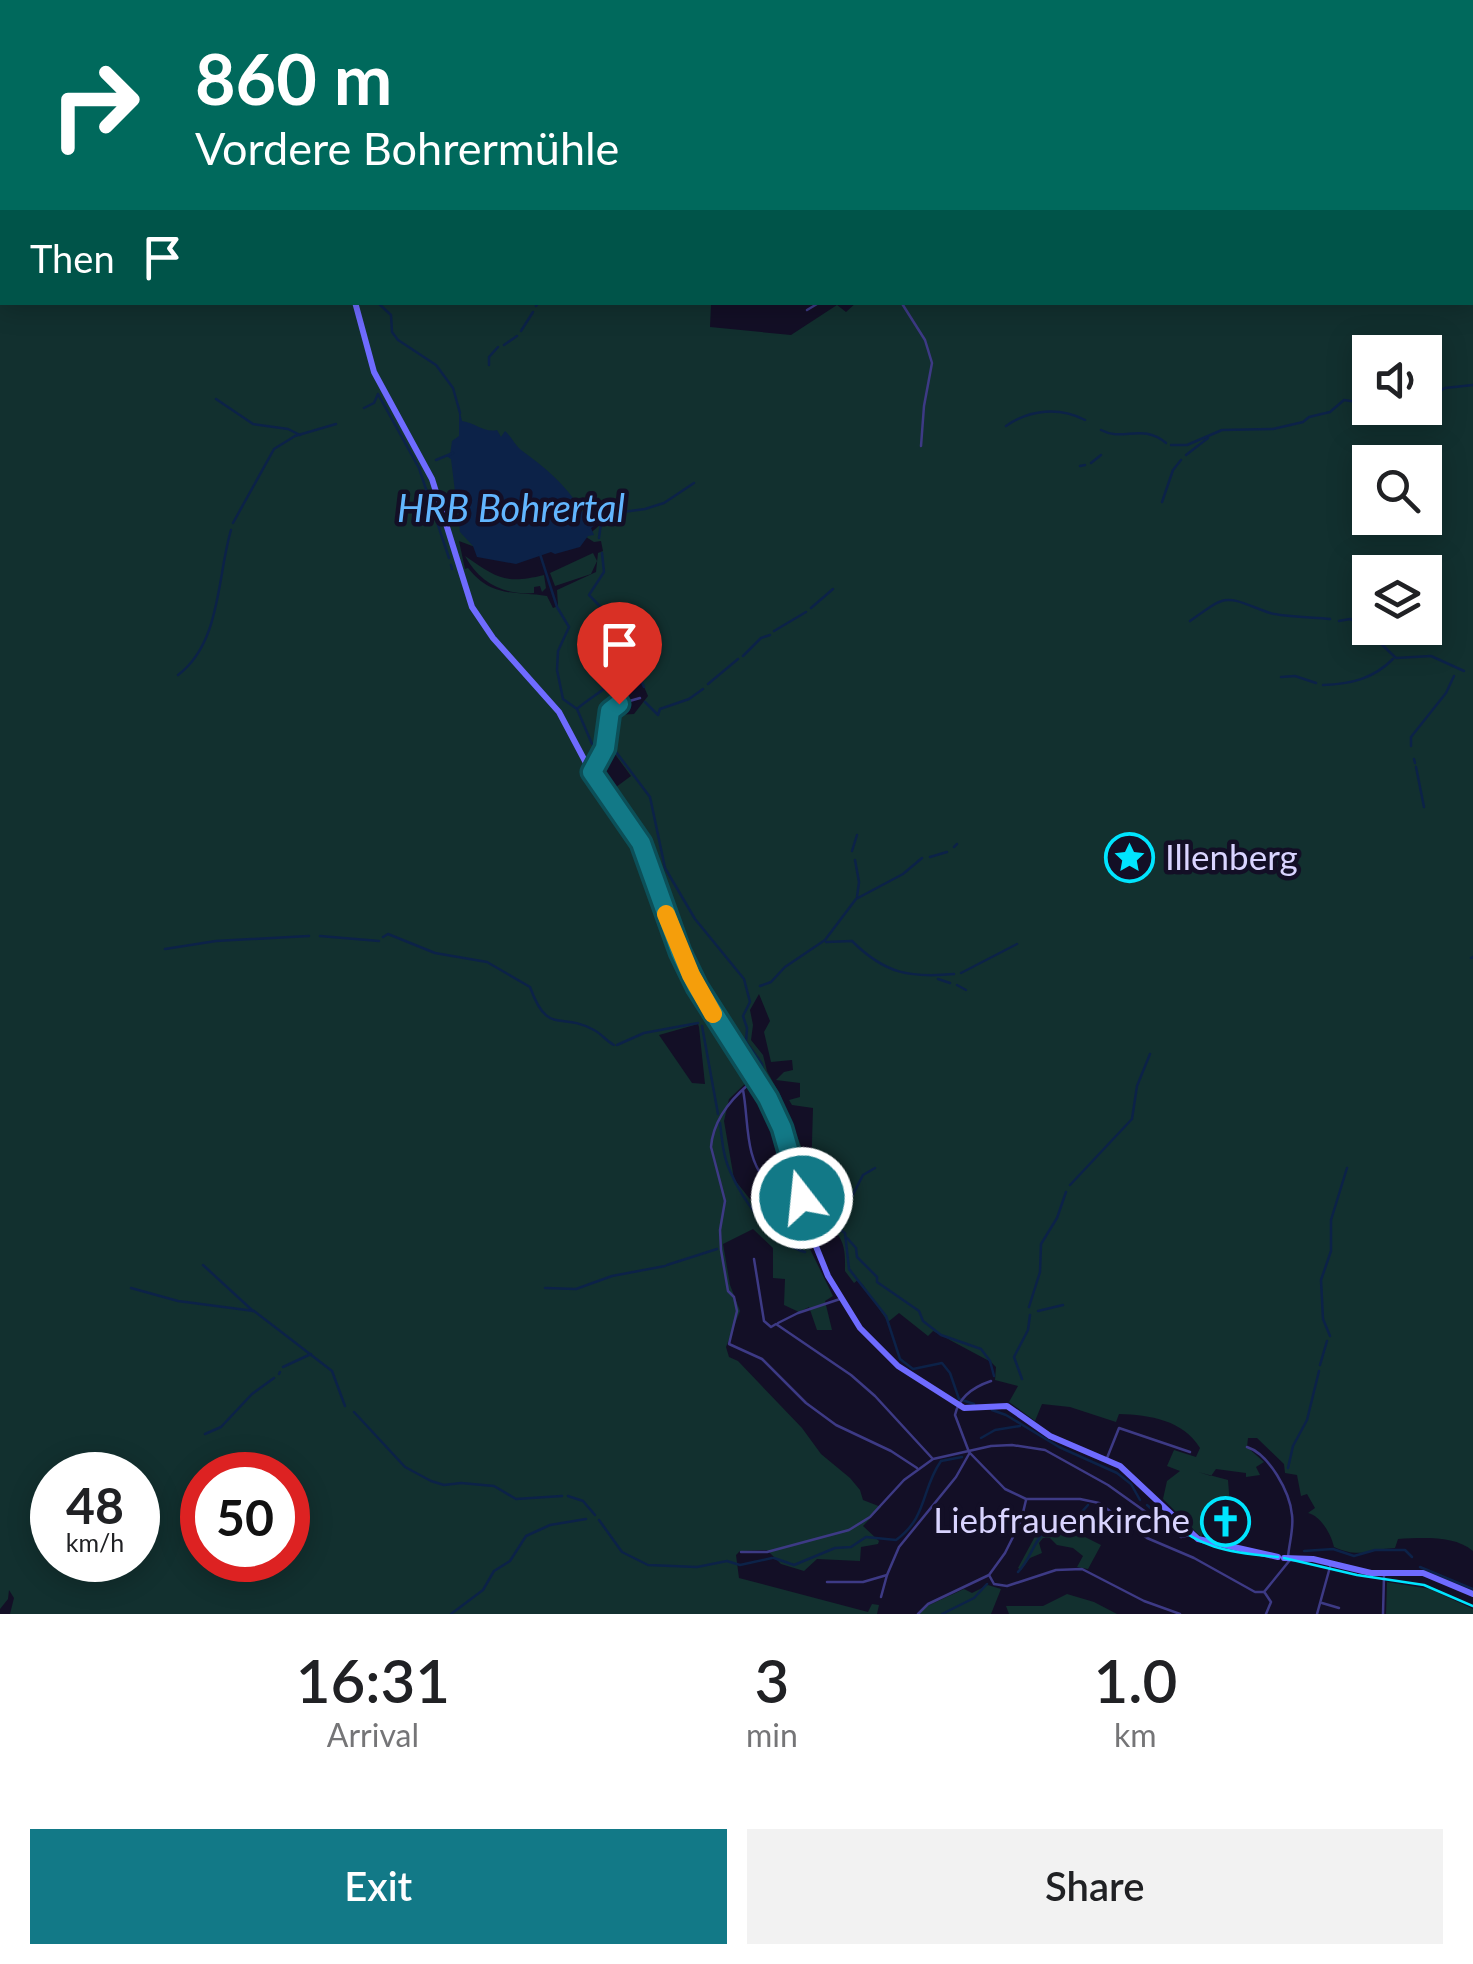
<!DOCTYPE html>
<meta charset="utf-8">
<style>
:root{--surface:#fff;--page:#f2f2f2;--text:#202124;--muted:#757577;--accent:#127987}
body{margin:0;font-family:Lato,sans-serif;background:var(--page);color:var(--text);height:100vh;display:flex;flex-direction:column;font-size:38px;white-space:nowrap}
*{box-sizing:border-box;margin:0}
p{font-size:32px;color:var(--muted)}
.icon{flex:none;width:55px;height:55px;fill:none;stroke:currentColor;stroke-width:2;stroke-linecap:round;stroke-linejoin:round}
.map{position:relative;height:1614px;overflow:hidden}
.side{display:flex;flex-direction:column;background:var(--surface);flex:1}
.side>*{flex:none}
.banner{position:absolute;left:0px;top:0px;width:1475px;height:305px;box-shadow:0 5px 25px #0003;background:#00695c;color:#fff;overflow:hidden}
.controls{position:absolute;left:1352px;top:335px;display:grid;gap:20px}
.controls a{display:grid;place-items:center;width:90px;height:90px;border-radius:0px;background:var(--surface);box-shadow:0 5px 25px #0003;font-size:50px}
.speed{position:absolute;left:30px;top:1452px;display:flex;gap:20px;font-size:50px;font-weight:700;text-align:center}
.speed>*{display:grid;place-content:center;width:130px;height:130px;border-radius:50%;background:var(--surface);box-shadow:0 5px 25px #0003;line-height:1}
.speed small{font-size:25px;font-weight:400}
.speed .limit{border:15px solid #d22;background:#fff;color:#111}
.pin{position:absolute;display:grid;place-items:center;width:85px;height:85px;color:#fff;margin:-102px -42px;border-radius:50% 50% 50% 0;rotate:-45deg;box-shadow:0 0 10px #0007}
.pin .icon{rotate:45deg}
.me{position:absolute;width:110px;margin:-55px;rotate:344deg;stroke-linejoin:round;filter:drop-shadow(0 0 8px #0008)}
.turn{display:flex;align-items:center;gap:35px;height:210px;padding:0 30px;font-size:45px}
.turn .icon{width:130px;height:130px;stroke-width:2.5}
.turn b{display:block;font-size:70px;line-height:85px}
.then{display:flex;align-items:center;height:95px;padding:0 30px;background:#0003;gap:20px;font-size:38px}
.eta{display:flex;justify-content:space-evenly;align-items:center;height:170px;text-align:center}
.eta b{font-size:60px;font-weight:600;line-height:70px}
.button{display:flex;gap:20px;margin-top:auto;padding:20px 30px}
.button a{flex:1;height:115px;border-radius:0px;background:var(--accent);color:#fff;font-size:40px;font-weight:600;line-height:115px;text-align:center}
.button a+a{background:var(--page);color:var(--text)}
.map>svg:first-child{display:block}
</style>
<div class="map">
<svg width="1473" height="1614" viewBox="0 0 1473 1614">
<rect width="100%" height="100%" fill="#130f26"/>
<g fill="#12302f" fill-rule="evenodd">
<path d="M0 0H342L2 2V302H722L711 305 710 327 791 335 837 305 846 312 857 302H1472V2H708L710 0H1473V1551C1454 1535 1422 1538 1398 1539L1395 1548C1368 1549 1361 1559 1334 1547 1331 1534 1321 1516 1308 1513L1315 1508 1307 1494 1301 1496 1297 1475 1285 1473 1284 1464 1257 1438H1248L1247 1447 1264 1462 1256 1467 1260 1475 1246 1477V1473L1216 1469 1211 1476 1198 1472 1228 1480 1230 1506 1216 1504 1221 1539 1203 1534 1201 1537 1163 1499 1167 1481 1180 1471 1167 1466 1174 1450 1196 1457 1200 1448C1183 1420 1150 1415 1119 1414L1116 1422 1070 1407 1042 1404 1035 1421 1009 1402 1018 1386 995 1380 996 1367 991 1362 933 1331 928 1336 899 1313 888 1322 863 1285 858 1280 854 1283 845 1271C845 1255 846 1244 835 1231L815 1232 802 1180 811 1176 813 1108 792 1105 789 1100 800 1097V1083L776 1080 784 1072 793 1070 792 1060 771 1062 764 1032 770 1021 759 994 750 1010 753 1025 751 1040 763 1055 767 1071 780 1095 804 1153 805 1171 800 1173 785 1129 761 1080 751 1078 729 1099 724 1121 734 1179 781 1238 809 1247 833 1296 825 1301 832 1330H817L809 1307 799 1312 784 1305 785 1279 773 1278V1248L753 1229 723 1244 730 1285 740 1311 726 1347 729 1357 738 1361 802 1428 821 1454 850 1478 860 1490 863 1500 881 1507 863 1526 879 1541 878 1544 861 1547 860 1561 817 1559 804 1571 781 1564 767 1550 740 1551 736 1555 739 1578 868 1612 872 1604 879 1605 877 1614H10L14 1598 9 1590 8 1599 0 1609ZM1370 352H1425V408H1370ZM1370 462H1425V518H1370ZM596 523 601 524 586 537 594 542 601 541 603 551 598 553 596 572 557 590 558 606 553 608 547 596C514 591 492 598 468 568L465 569 459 541 475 547 586 528ZM1370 572H1425V628H1370ZM620 676 626 687 642 682 648 696 634 714 615 715 608 709 613 691 610 683ZM606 749 612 750 631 776 612 790 598 773ZM698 1024 699 1027 705 1084 692 1083 659 1035ZM52 1475H138V1560H52ZM202 1475H288V1560H202Z"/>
<polygon points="593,553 597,561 591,574 555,586 550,573"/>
<path d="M465 556C496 577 504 585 544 575L546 588 542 592 540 586 534 587V593C503 595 480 583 465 556Z"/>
<polygon points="1074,1517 1080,1521 1073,1531 1101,1545 1088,1569 1077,1567 1083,1556 1073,1548 1057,1545 1050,1538 1043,1538 1039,1543 1042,1553 1030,1558 1021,1570 1018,1568 1039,1529 1061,1527"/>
<polygon points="1387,1582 1430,1589 1473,1609 1473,1614 1386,1614"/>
<polygon points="988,1585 1001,1589 991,1614 919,1614 927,1606 964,1589 972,1593"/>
<polygon points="1067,1594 1094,1602 1117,1614 1009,1614 1006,1606 1043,1606"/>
</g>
<path fill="#0c2248" d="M459 407 462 421C476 423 484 433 497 430L501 437 505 431C511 436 515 445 521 450 552 472 579 497 594 535L588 536 580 547 555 554 551 552 516 564 477 557 473 546 460 532 451 459 446 456 450 455 452 441 459 436Z"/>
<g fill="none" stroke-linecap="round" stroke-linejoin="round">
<g stroke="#0c2248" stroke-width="2.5">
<polyline points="318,0 319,2"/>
<polyline points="1472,0 1473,0"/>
<polyline points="338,2 338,0"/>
<polyline points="412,2 419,0"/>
<polyline points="1111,2 1114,0"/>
<polyline points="0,291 2,291"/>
<polyline points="377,302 391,315 392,332 398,340 436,365 453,388 460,413"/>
<polyline points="536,306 539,302"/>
<polyline points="521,331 533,312"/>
<polyline points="504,345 517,336"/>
<polyline points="489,365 489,357 498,347"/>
<polyline points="216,399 253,424 288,429 300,435"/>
<polyline points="1425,400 1445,388 1473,385"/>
<polyline points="364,408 374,403 378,394 419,468 449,558"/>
<polyline points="1377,408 1399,416 1407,413"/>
<path d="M1006 426C1030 409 1060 407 1085 420"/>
<path d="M1101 430C1123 442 1142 423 1166 443"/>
<polyline points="1171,445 1187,445 1222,430 1273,429 1303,422 1309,417 1330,412 1344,400 1370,404"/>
<polyline points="1186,455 1208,438"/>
<polyline points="436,460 453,453"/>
<polyline points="1091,463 1101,455"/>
<polyline points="1080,466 1085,465"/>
<polyline points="1162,502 1173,470 1181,460"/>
<polyline points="233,523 274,449 295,436 336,424"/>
<polyline points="589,528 608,514 645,509 664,503 694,483"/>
<polyline points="599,538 601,523"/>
<polyline points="540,554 557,607 569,627 558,651 557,670 563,699 577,709 592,744 613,748 650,797 665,868 695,919 744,979 750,1002 743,1016 747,1028 746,1042 762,1064 763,1072 780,1097 811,1197 826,1220 845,1233 849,1269 886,1316 900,1359 913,1369 942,1363 950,1373 959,1399 974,1404"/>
<polyline points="451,565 452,569"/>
<polyline points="811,608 833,589"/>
<path d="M1190 621C1229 593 1224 596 1267 612 1280 617 1314 617 1330 619"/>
<polyline points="1339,621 1350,619 1358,622 1396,658 1431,656 1464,671"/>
<polyline points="774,631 806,612"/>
<polyline points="626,647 644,687"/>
<polyline points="743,656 761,638 770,635"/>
<path d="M178 675C221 643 217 577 231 530"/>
<polyline points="1281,677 1295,676 1316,683"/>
<polyline points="708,684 738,659"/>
<path d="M1323 685C1351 684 1373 679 1393 659"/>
<polyline points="645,702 658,715 660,709 689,699 703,689"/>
<path d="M578 708C590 698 606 689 617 678 642 648 609 615 589 595L604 572 602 553"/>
<polyline points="1411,746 1411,737 1446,693 1454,676"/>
<polyline points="1414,759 1415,763"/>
<polyline points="1416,767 1424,807"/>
<polyline points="954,847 957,844"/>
<polyline points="852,851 857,835"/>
<polyline points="930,857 947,852"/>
<polyline points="855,860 859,882 857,897"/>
<polyline points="320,936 379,941"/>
<path d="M383 937 388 934 435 953 487 962 530 987C548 1037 560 1011 594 1030 602 1034 606 1041 614 1045"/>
<path d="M826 942 852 941C885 974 910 978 954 974"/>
<polyline points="165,949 216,941 309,936"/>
<polyline points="1471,958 1473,957"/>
<polyline points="961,973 1017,944"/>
<polyline points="938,979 950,983"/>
<polyline points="957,985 966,990"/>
<polyline points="760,986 771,982 785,967 825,940 856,899 903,874 922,858"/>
<polyline points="702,1026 718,1114"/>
<polyline points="617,1045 644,1033 698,1023"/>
<path d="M720 1123C722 1139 723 1156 730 1171 743 1201 773 1243 805 1252"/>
<polyline points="1070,1185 1132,1119 1137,1086 1150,1054"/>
<polyline points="847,1206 863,1175 875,1168"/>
<polyline points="841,1217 843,1213"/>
<polyline points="847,1238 856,1248 857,1257 877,1277 877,1282 919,1311 923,1321 941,1335 981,1349 990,1361 994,1376"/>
<polyline points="203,1265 253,1311"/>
<polyline points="667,1265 717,1249"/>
<polyline points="131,1288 178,1301 254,1311 332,1371 345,1406"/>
<polyline points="545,1288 576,1289 612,1276 665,1266"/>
<polyline points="1029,1307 1040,1272 1041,1244 1057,1218 1066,1192"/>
<polyline points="1038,1311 1063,1305"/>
<polyline points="1330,1336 1323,1319 1321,1280 1331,1251 1331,1220 1347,1168"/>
<polyline points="1320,1365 1327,1341"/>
<polyline points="283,1367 311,1354"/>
<polyline points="279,1374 280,1372"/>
<polyline points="1022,1379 1014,1357 1028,1330 1030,1315"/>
<polyline points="992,1410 1006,1415 1059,1447 1117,1473 1131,1484 1140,1500"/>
<polyline points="354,1412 405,1467 431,1481 444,1485 461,1483 494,1486 516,1499 562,1496"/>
<polyline points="205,1434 221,1427 252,1394 274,1378"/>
<polyline points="981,1438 995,1430 1020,1426"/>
<polyline points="1288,1468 1293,1446 1307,1420 1319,1371"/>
<polyline points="568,1496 583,1501 595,1515"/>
<polyline points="1147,1505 1155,1512"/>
<polyline points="1160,1517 1168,1522"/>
<polyline points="599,1520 622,1552 648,1565 697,1567 727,1561 740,1565 772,1558"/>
<polyline points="1304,1551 1333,1549 1354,1556 1375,1550 1405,1550 1412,1557"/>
<path d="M774 1558 794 1565 835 1548 851 1547 866 1537 896 1540C928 1517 921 1489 941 1461L962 1457"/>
<polyline points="1420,1567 1473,1589"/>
<path d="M1018 1572C1031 1559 1032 1544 1045 1531L1064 1532 1088 1505"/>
<polyline points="451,1614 483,1590 494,1571 510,1561 526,1536 550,1525 586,1519"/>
<polyline points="942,1614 974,1598 987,1584"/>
</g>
<g stroke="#3d3a85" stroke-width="2.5">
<polyline points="1262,0 1263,2"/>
<polyline points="1445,0 1449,2"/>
<polyline points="887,2 889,0"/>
<polyline points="1472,14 1473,15"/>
<polyline points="901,302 925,340 932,363 924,406 921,446"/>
<polyline points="807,310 817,304"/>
<polyline points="595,769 605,749 611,711 619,704 640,698"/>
<path d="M757 1084H749C730 1100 713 1120 711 1147L725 1201 720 1230 721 1250 728 1291 734 1297 737 1311 729 1344 762 1359 806 1403 836 1425 891 1451 917 1468"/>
<path d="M743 1090C749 1121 744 1159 768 1183L791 1179"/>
<polyline points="772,1185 783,1202 778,1209"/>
<polyline points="754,1259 764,1321 771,1327 776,1324 851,1375 875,1396 932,1458"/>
<polyline points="778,1323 798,1313 840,1299"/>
<path d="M991 1381C973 1387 959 1397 955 1415L969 1452 1005 1489 1026 1499H1080L1099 1503 1147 1538 1194 1558 1255 1592H1264"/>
<path d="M1247 1447C1269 1454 1290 1492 1292 1515 1294 1528 1289 1544 1288 1557"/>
<polyline points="1107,1458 1119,1428 1190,1452"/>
<polyline points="741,1552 767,1552 849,1530 870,1517 904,1480 933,1459 991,1446 1012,1445 1045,1450 1108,1485 1181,1537 1190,1535"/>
<polyline points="989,1575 994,1584 1007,1586 1056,1570 1082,1569 1144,1601 1180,1614"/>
<polyline points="827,1582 863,1582 887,1575 899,1547 956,1477 969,1454"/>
<polyline points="1264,1592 1290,1560"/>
<polyline points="1265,1593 1271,1602 1266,1614"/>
<polyline points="881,1597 887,1575"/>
<polyline points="1322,1603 1339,1608"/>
<polyline points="918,1614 928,1604 989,1575 1005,1553 1021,1521 1026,1500"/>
<polyline points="1317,1614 1330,1567"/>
<polyline points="1383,1614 1384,1576"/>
</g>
<g stroke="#3d3a85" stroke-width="5">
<polyline points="488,0 488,2"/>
<polyline points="715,0 717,2"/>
<polyline points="361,2 362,0"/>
<polyline points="686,302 725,302"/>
</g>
<g stroke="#6f6bff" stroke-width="6">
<polyline points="58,2 59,0"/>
<polyline points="2,91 2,94"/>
<polyline points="0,193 2,189"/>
<polyline points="0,270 2,270"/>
<polyline points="355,302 374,372 432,479 472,607 493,638 559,712 586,763 641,843 691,975 717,1020 761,1084 778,1118 813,1239 828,1276 860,1328 898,1366 964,1408 1007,1406 1050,1436 1120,1466 1198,1539 1278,1557"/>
<polyline points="1284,1558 1313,1559 1371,1573 1423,1573 1473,1594"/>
</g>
<g stroke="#00e5ff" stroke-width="2.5">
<path d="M1162 1512C1193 1548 1231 1553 1278 1557"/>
<polyline points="1284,1558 1357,1575 1424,1585 1473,1606"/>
</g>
</g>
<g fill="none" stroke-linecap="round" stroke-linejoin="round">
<defs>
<polyline id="route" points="619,704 610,711 605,748 592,772 641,843 680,952 697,987 768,1098 782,1128 802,1198"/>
</defs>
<use href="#route" stroke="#0c4f58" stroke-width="25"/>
<use href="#route" stroke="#127987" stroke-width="18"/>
<polyline stroke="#f59e0b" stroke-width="18" points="666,914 691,975 713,1014"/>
</g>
<defs>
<symbol id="sight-ring" viewBox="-11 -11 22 22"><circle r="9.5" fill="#130f26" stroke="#00e5ff" stroke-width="1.5"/><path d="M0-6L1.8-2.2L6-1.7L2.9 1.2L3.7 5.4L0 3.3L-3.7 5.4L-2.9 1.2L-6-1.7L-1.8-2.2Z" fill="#00e5ff"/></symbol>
<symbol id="church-ring" viewBox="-11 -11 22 22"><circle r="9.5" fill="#130f26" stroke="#00e5ff" stroke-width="1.5"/><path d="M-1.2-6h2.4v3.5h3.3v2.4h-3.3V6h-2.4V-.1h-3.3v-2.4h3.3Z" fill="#00e5ff"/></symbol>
</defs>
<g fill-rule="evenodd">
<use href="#sight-ring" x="1102" y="830" width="55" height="55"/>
<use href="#church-ring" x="1198" y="1494" width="55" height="55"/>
</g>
<g text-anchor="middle" stroke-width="9" stroke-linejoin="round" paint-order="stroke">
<g font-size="35" fill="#d9d4ff" stroke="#130f26" text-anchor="start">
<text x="1165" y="870">Illenberg</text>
<text x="1190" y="1533" text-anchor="end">Liebfrauenkirche</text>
</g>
<g font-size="38" font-style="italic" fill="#62b6ff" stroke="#130f26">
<text x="511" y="522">HRB Bohrertal</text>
</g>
</g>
</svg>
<div class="controls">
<a><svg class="icon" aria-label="sound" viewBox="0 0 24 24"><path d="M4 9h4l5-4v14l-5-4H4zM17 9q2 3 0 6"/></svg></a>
<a><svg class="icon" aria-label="search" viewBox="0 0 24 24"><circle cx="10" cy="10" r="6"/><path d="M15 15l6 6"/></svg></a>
<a><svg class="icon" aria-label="layers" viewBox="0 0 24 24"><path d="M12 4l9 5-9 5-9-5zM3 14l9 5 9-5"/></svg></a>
</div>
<div class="speed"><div>48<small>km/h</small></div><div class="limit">50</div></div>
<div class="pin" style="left:619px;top:704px;background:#d93025"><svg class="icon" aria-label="arrive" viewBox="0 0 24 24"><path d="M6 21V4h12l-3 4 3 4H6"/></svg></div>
<svg class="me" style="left:802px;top:1198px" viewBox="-20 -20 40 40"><circle r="17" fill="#127987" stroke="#fff" stroke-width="3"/><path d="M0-11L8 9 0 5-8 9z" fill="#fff"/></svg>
<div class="banner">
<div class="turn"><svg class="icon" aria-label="right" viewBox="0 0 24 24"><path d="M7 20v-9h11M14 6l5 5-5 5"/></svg><div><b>860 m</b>Vordere Bohrermühle</div></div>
<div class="then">Then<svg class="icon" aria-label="arrive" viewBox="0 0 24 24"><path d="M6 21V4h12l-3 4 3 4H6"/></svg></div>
</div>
</div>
<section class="side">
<div class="eta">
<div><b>16:31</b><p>Arrival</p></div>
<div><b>3</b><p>min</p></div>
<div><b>1.0</b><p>km</p></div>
</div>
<div class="button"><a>Exit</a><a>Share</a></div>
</section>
